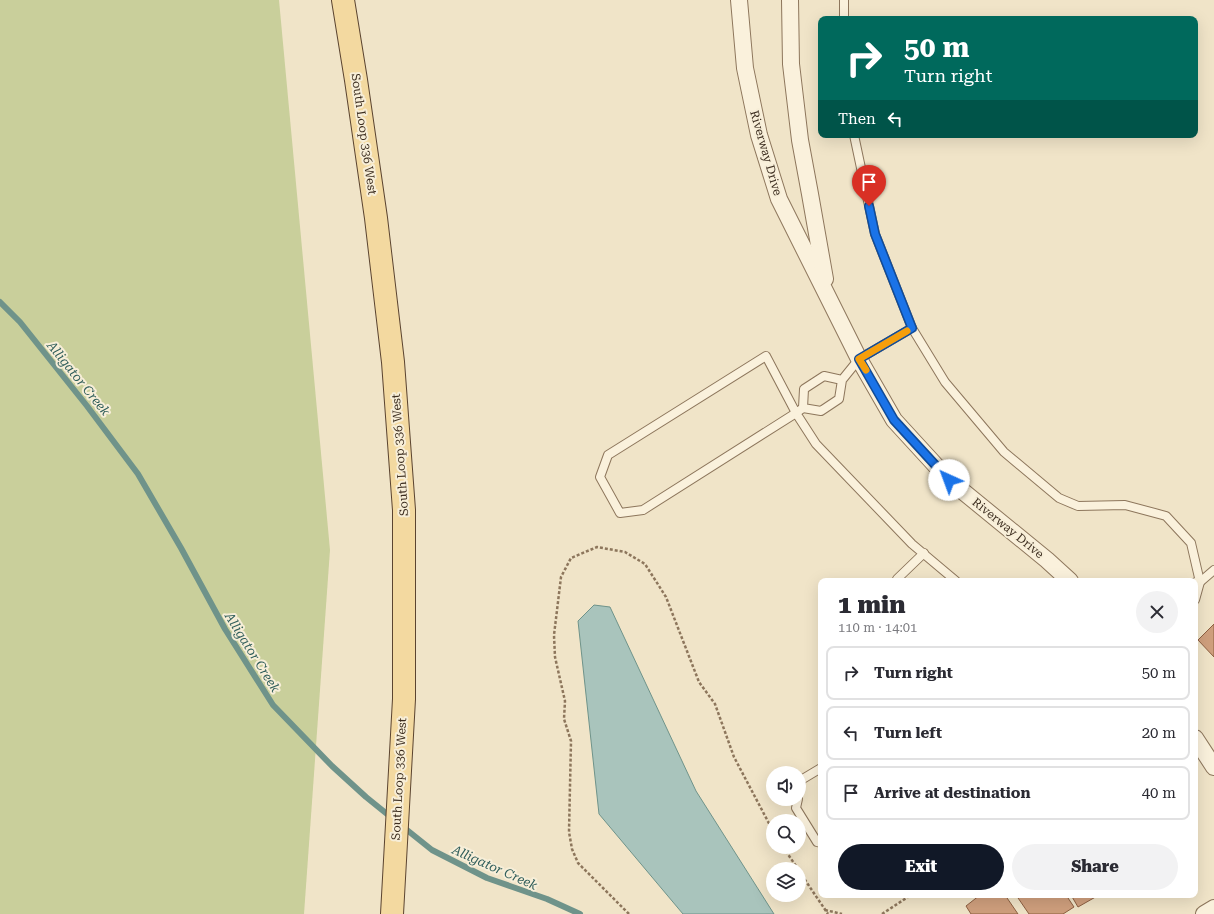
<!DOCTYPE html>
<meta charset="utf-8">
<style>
:root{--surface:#fff;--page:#f2f2f3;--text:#2b2b33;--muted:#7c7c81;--line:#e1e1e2;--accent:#111827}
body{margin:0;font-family:"Roboto Serif",serif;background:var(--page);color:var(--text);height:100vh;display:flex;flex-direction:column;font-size:15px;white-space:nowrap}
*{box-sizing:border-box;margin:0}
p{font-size:13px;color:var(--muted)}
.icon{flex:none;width:22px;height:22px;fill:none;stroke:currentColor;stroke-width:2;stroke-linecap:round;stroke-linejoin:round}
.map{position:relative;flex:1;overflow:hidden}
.panel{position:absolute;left:818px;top:578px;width:380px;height:320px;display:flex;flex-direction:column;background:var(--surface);border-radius:8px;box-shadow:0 4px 16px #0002}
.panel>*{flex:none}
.guide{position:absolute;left:818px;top:16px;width:380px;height:122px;border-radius:8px;box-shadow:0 4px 16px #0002;background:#00695c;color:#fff;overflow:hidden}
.fabs{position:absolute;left:766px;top:766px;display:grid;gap:8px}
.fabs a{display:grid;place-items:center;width:40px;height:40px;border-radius:50%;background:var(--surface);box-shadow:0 4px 16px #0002;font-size:20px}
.pin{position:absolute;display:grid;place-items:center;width:34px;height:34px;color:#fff;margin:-41px -17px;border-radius:50% 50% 50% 0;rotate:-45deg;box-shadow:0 0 4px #0007}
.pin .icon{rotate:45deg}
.me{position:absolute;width:44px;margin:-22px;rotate:317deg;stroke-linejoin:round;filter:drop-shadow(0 0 3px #0008)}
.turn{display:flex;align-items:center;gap:14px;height:84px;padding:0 20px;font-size:18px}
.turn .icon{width:52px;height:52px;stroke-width:2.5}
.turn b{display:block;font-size:28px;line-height:34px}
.then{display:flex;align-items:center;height:38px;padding:0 20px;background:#0003;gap:8px;font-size:15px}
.round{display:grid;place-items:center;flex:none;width:42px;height:42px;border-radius:21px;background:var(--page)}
.summary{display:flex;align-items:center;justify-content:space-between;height:68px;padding:0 20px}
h1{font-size:24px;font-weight:800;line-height:30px}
.action{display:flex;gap:8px;margin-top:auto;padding:8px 20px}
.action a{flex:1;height:46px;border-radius:24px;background:var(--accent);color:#fff;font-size:16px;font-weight:800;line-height:46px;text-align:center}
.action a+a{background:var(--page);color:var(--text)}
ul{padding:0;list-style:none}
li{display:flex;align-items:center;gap:12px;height:54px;margin:0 8px 6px;padding:0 12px;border:2px solid var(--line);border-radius:8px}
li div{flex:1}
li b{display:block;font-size:15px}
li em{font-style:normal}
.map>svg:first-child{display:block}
</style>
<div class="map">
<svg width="1214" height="914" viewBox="0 0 1214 914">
<rect width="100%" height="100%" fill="#f0e4c8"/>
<polygon fill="#c9cf9b" points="0,0 279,0 330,550 304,914 0,914"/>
<polygon fill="#a9c4bc" stroke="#6f938a" points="594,605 610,607 696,791 774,914 683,914 599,814 578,621"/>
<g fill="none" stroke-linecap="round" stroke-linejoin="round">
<g stroke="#6f938a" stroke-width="6">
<polyline points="0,302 20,322 87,406 138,474 181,548 225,629 273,705 332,766 366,797 392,818"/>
<polyline points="402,826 432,850 487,878 547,899 580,914"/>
</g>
</g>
<g fill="#cf9f7d" stroke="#8d5f41">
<polygon points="1214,624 1214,657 1198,640"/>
<polygon points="980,895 1005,895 1018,914 971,914 966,906"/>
<polygon points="1016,895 1066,895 1074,907 1063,914 1029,914"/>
<polygon points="1071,895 1099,895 1078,907"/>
</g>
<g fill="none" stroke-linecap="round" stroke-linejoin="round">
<defs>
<g id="lane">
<polyline points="844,0 844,19"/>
<polyline points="854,135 875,234 912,328 945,382 1004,452 1059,498 1078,506 1125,505 1166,516 1191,543 1200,582 1195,600"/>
<polyline points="842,380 824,376 804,389 803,408 821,411 839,399 842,380 859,359 912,328"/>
<polyline points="803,408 796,413 643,510 620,513 600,477 608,455 766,356 796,413 816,444 912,544 956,581"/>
<polyline points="897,581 897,579 924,553"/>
<polyline points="1196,582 1200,582 1214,570"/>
<polyline points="799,791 801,780 821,768"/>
<polyline points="798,799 796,808 817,842 821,843"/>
</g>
<g id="street">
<polyline points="739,0 745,68 759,135 779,199 859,359 894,420 949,480 1047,560 1070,581"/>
<polyline points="790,0 791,64 800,140 810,194 825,279"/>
<polyline points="1195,738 1214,767"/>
<polyline points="1204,914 1214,908"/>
</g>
<polyline id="primary" points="343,0 356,80 376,218 393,362 404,510 404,699 392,914"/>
</defs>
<use href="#lane" stroke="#8d765c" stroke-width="10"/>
<use href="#street" stroke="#8d765c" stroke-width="18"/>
<use href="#primary" stroke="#5b4430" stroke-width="24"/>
<g stroke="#8d765c" stroke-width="2.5" stroke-dasharray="3 2" stroke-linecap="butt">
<polyline points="783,847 798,869"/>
<polyline points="799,871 828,914"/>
<polyline points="825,910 842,914"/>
<polyline points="629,914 578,863 572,849 569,832 571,741 564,719 565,701 555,657 554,635 561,577 571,558 597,547 625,552 645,564 666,597 699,682 715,704 734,757 773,831"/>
<polyline points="882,914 911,895"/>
</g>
<use href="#lane" stroke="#faf1dc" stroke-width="8"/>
<use href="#street" stroke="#faf1dc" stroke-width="16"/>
<use href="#primary" stroke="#f3d9a0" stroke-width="22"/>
</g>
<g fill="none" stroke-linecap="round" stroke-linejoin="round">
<defs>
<polyline id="route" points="869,206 875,234 912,328 859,359 894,420 949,480"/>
</defs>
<use href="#route" stroke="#114b97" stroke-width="10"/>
<use href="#route" stroke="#1a73e8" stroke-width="7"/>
<polyline stroke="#f59e0b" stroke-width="7" points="866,370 859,359 907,331"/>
</g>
<g text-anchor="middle" stroke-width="4" stroke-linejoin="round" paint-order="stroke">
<g font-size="12" fill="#3d2e20" stroke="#f7eed8">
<text transform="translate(364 134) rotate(82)" y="4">South Loop 336 West</text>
<text transform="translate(766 153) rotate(74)" y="4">Riverway Drive</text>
<text transform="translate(400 455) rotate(-94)" y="4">South Loop 336 West</text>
<text transform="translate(1008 528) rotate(39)" y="4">Riverway Drive</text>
<text transform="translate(399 779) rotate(-87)" y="4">South Loop 336 West</text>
</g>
<g font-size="13" font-style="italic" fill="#2f5d5a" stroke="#f7eed8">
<text transform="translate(79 378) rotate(51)" y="5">Alligator Creek</text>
<text transform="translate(253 652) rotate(58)" y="5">Alligator Creek</text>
<text transform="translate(495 867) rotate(24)" y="5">Alligator Creek</text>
</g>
</g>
</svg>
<div class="fabs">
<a><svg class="icon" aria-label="sound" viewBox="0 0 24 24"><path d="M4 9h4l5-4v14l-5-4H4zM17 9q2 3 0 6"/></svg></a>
<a><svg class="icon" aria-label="search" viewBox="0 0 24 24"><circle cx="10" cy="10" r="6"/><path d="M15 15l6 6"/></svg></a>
<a><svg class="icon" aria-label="layers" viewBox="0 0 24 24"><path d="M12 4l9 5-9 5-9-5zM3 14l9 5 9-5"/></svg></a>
</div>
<div class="pin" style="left:869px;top:206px;background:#d93025"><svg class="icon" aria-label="arrive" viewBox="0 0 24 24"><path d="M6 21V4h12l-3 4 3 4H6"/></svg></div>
<svg class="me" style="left:949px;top:480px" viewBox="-20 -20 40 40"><circle r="19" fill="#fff"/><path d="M0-13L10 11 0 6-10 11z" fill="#1a73e8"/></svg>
<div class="guide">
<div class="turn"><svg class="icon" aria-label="right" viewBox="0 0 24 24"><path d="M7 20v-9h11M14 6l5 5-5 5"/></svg><div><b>50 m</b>Turn right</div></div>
<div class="then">Then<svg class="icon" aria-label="left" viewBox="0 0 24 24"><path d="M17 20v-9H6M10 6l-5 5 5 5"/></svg></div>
</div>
<section class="panel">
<div class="summary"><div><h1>1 min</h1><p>110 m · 14:01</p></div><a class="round"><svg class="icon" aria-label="close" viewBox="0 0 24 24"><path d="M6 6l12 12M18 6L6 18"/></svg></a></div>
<ul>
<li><svg class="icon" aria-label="right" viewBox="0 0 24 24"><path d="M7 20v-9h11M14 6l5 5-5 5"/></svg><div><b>Turn right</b></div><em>50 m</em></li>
<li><svg class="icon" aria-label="left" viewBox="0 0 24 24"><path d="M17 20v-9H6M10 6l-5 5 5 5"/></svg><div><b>Turn left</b></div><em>20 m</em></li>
<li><svg class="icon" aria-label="arrive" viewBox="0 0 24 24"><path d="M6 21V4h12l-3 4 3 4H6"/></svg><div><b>Arrive at destination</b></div><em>40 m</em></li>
</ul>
<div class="action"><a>Exit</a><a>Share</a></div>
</section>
</div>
